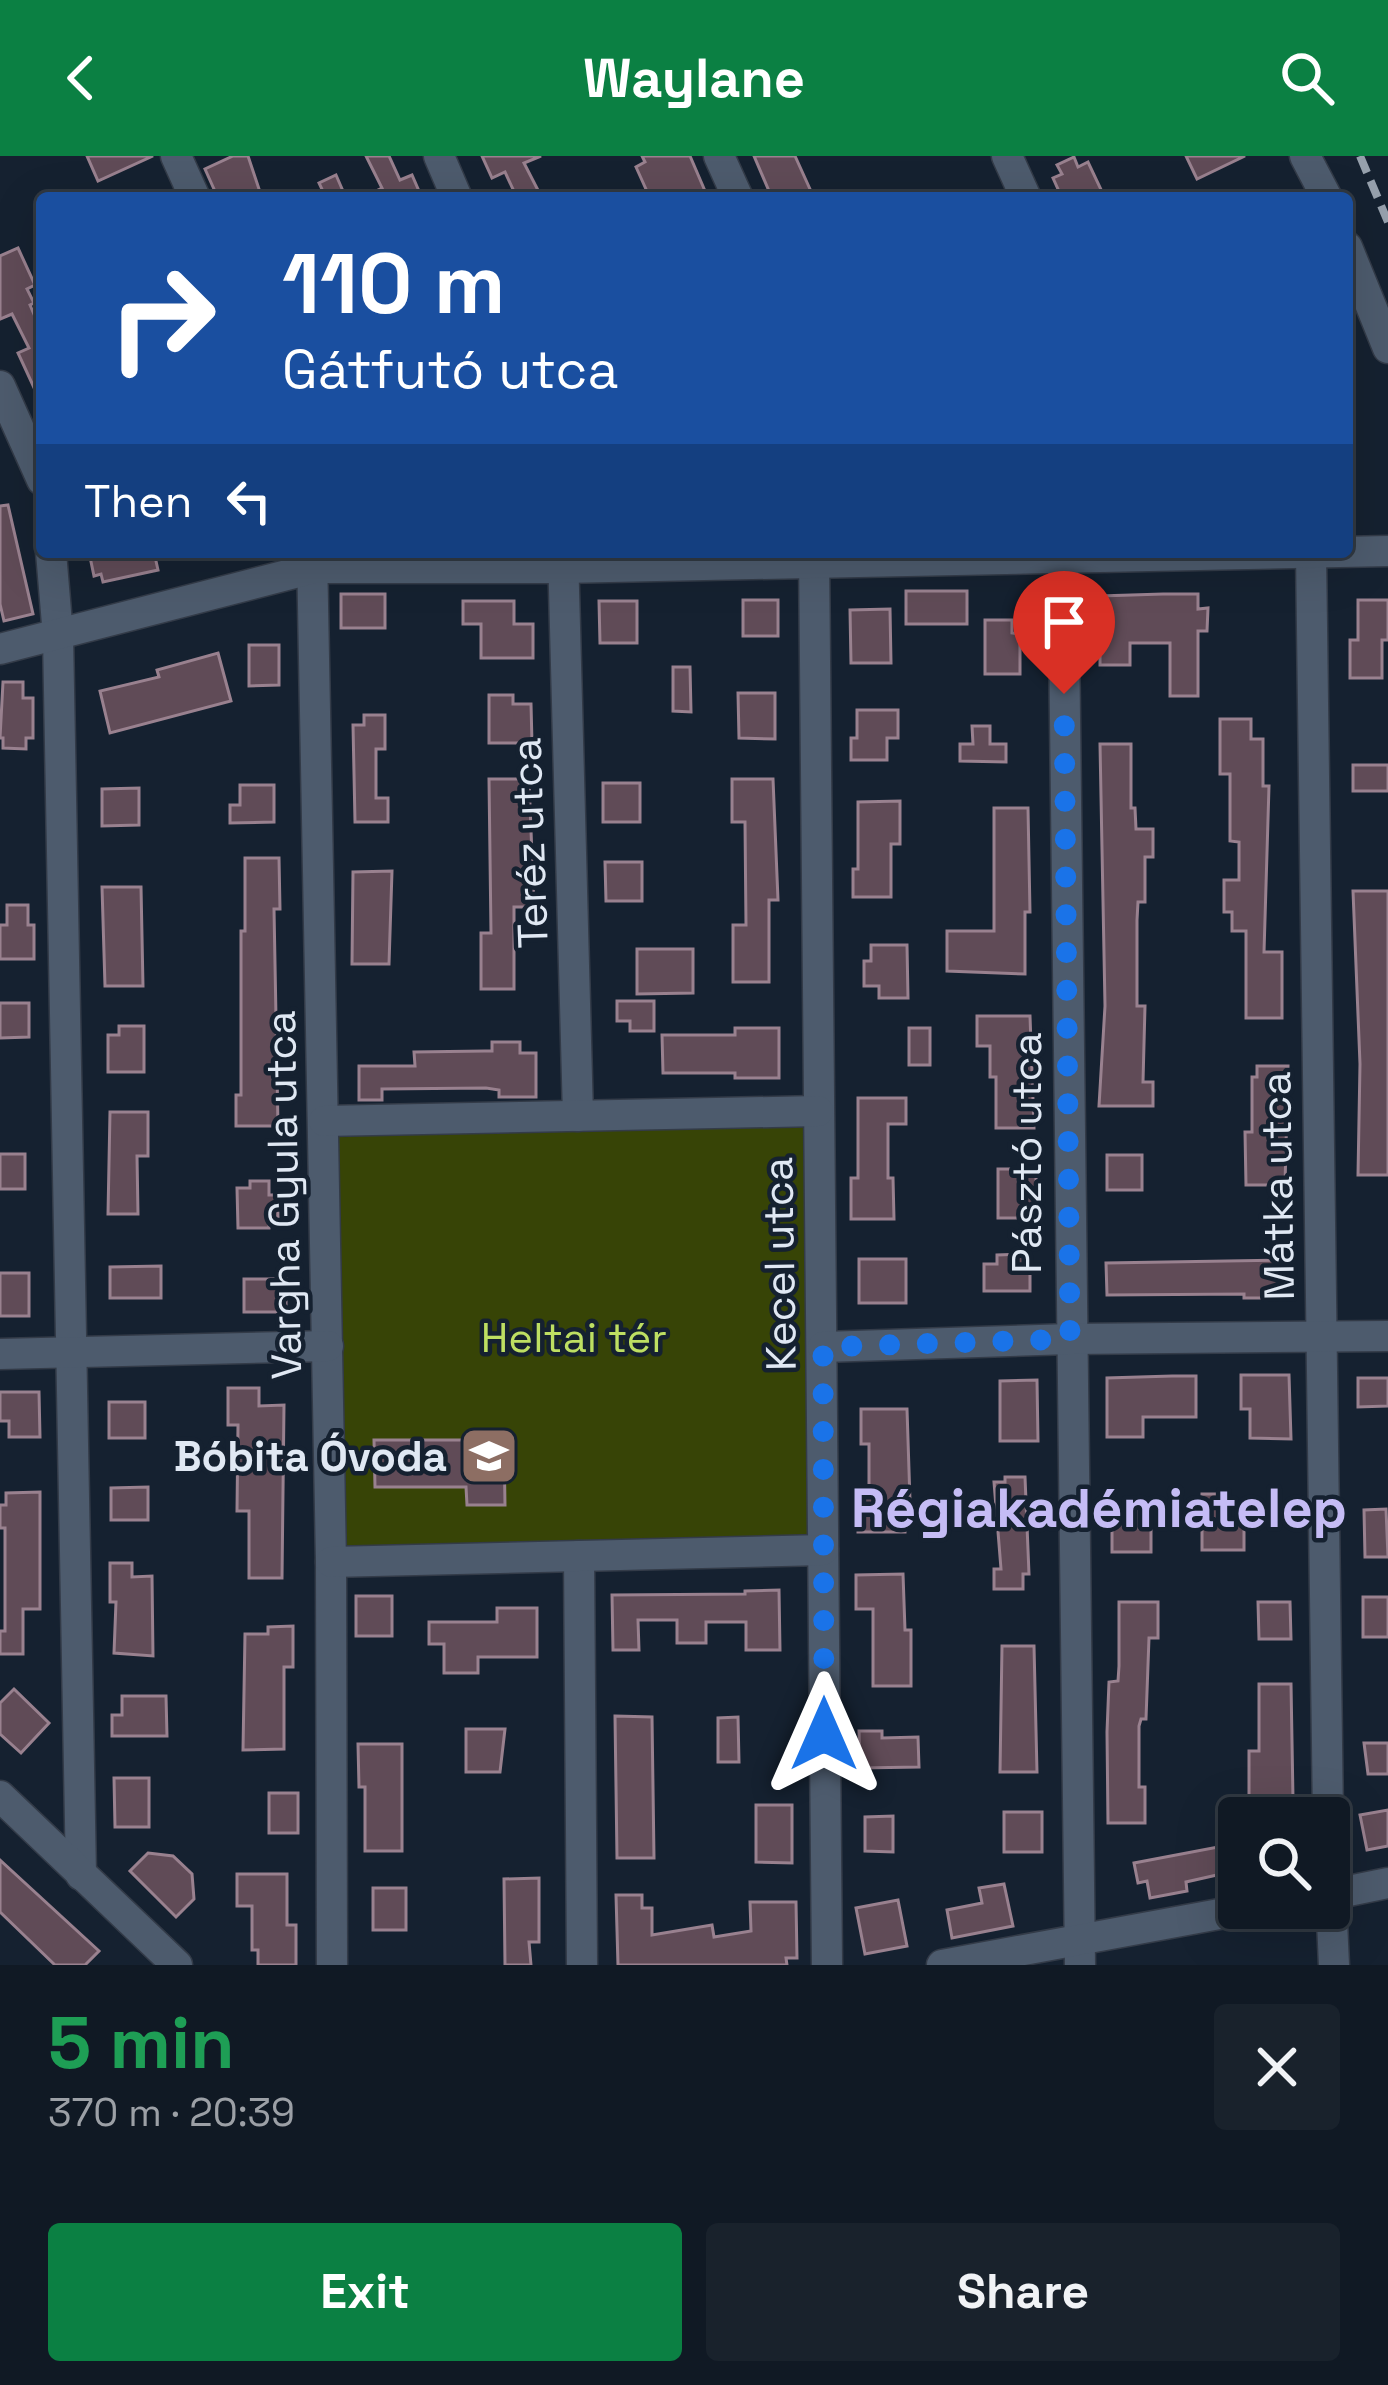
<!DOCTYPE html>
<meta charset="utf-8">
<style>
:root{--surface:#101924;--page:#19222c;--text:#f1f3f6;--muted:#9ca0a6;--line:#303841;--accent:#0b8043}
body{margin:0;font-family:"Space Grotesk",sans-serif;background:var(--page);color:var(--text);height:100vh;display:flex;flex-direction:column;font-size:45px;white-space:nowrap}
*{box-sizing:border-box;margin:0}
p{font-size:39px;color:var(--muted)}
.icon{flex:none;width:66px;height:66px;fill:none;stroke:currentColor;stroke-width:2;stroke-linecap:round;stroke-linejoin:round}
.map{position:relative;height:1809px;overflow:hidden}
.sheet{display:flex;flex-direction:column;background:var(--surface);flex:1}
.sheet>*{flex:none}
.top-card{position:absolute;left:36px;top:36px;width:1317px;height:366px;border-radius:12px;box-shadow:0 12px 48px #0002,0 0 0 3px var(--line);background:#1a4fa0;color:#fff;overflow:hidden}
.tools{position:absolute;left:1218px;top:1641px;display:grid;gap:24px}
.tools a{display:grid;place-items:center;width:132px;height:132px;border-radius:12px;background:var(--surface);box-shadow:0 12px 48px #0002,0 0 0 3px var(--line);font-size:60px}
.pin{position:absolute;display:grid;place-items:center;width:102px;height:102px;color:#fff;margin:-123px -51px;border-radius:50% 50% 50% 0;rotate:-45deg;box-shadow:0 0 12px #0007}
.pin .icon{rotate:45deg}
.me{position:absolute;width:132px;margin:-66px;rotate:0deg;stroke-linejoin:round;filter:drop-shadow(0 0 9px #0008)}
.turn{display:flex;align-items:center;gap:42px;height:252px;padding:0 48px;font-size:54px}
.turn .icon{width:156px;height:156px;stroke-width:2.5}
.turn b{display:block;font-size:84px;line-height:102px}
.then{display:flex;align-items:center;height:114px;padding:0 48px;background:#0003;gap:24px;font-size:45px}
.round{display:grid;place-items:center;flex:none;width:126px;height:126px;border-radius:12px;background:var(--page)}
.summary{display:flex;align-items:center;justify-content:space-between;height:204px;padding:0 48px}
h1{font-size:72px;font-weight:700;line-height:90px;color:#1e9e55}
.primary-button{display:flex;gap:24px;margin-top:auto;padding:24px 48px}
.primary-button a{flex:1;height:138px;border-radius:12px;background:var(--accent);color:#fff;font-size:48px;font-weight:700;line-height:138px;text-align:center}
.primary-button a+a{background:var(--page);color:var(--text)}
header{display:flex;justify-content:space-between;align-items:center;height:156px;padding:0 48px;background:var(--accent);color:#fff;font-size:54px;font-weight:700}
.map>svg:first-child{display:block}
</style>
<header><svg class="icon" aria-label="back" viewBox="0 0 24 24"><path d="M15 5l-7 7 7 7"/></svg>Waylane<svg class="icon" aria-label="search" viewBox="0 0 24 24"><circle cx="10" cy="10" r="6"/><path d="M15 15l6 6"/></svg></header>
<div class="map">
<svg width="1388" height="1809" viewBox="0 0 1388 1809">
<rect width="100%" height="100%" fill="#152130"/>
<polygon fill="#374406" points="818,955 823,1394 331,1406 324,966"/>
<g fill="#604b57" stroke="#99818f" stroke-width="3">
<polygon points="87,0 153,0 98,25"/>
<polygon points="233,0 248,0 262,42 218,42 205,13"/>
<polygon points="366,0 389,0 400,24 412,19 422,42 361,42 382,32"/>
<polygon points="482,0 541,0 524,7 542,42 517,42 505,16 492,22"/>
<polygon points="642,0 690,0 708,42 650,42 636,11 645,6"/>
<polygon points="754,0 795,0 814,42 772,42"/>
<polygon points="1186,0 1245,0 1197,23"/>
<polygon points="1074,1 1078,11 1088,6 1105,42 1062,42 1053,22 1062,18 1057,9"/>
<polygon points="336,19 346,42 326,42 319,27"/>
<polygon points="18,92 35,129 27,133 34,147 30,149 42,177 42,249 18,197 29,192 12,158 0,163 0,100"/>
<polygon points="8,349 33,458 4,465 0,448 0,350"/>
<polygon points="89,396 154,396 158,414 103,426 101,418 94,420"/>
<rect x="906" y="435" width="61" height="33"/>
<rect x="341" y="438" width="44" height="34"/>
<polygon points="1163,438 1198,438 1198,453 1208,452 1207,475 1198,475 1198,540 1170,540 1170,487 1130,487 1130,509 1100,509 1100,440"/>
<rect x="743" y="444" width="35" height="36"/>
<polygon points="1358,444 1388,444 1388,484 1382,484 1382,522 1350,522 1350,484 1358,484"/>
<polygon points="463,445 514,445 514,468 533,468 533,502 481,502 481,468 463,468"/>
<polygon points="599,445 637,445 637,487 600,487"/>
<polygon points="890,453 891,507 851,507 850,454"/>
<polygon points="985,464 1012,464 1012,477 1020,478 1020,518 985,518"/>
<polygon points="249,489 279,489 279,529 249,530"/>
<polygon points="218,497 231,545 110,577 100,535 159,521 157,514"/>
<polygon points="673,511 690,511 691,556 673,555"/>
<polygon points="3,526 23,526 23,542 33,542 33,582 26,582 26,593 3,592 3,582 0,582"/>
<polygon points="738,537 775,537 775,583 739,582"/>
<polygon points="489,539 513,539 513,548 531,548 532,587 489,587"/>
<polygon points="857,554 898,554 898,582 887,582 887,604 851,604 851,582 857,582"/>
<polygon points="364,559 385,559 385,593 376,593 376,642 388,642 388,666 355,666 353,569 364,569"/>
<polygon points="1220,563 1251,563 1251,583 1263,583 1263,630 1269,630 1264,796 1282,796 1282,862 1246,862 1246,775 1232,775 1232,756 1224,756 1224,724 1239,724 1239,686 1230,685 1230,618 1220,618"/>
<polygon points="972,570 990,570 990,588 1006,588 1006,606 960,605 960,588 973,588"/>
<polygon points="1100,588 1131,588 1131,652 1135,652 1136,673 1153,673 1153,701 1145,701 1145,746 1138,746 1137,764 1137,850 1145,850 1143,926 1153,926 1153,950 1099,950 1105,850"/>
<rect x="1353" y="609" width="35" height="26"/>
<polygon points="489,623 529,623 534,751 514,751 514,833 481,833 481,777 491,777"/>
<polygon points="732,623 773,623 778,744 769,744 769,826 733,826 733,769 746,769 745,666 732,666"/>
<rect x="603" y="627" width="37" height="39"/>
<polygon points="240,629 274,629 274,666 230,667 230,649 240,649"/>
<polygon points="139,632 139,669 102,670 102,633"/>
<polygon points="900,645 900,688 891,688 891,741 853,741 853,713 858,713 858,646"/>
<polygon points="994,652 1028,652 1030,756 1025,756 1025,818 947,815 947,775 994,775"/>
<polygon points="245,702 279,702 280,753 274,753 278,970 236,970 236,939 241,939 241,775 245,775"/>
<polygon points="605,706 642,706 642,745 606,745"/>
<polygon points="392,715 389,808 352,808 353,716"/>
<polygon points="102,731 141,731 143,830 105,830"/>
<polygon points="1353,735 1388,735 1388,1019 1358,1019 1360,908"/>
<polygon points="7,749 28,749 28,769 34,769 34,803 0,803 0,769 7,769"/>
<polygon points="871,789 907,789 908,842 879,842 879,830 864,830 864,805 871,805"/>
<polygon points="637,793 693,793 693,837 637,838"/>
<polygon points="617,845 654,845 654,875 630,875 630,865 617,865"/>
<polygon points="0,847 29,847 29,881 0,882"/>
<polygon points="977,860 1030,860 1034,972 996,972 996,921 990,921 990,890 977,890"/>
<polygon points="119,870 144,870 144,916 108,916 108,879 119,879"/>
<polygon points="735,872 779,872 779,922 735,922 735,917 663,917 662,879 735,879"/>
<rect x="909" y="872" width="21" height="37"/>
<polygon points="492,886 520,886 520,897 536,897 536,941 499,941 499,934 486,932 382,933 382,944 359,944 359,910 415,910 414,896 485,895 492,895"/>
<polygon points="1257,910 1288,910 1285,1029 1246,1029 1245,976 1252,976 1252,921 1257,921"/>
<polygon points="858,942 906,942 906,968 888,968 888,1022 893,1022 894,1063 851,1063 851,1022 858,1022"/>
<polygon points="110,956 148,956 148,1000 137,1000 138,1058 108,1058"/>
<rect x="0" y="998" width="25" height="35"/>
<rect x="1107" y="999" width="35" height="35"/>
<rect x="998" y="1013" width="38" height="49"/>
<polygon points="250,1025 269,1025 269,1039 278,1039 278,1061 269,1061 269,1072 238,1072 237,1032 250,1032"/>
<polygon points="1030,1098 1030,1135 984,1135 984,1108 997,1108 997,1099"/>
<rect x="859" y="1103" width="47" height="44"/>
<polygon points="1287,1104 1287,1142 1244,1142 1244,1138 1107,1139 1106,1107"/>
<polygon points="161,1110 161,1142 110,1142 110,1111"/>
<rect x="0" y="1117" width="29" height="43"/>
<rect x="244" y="1123" width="42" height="33"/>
<polygon points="1241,1219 1289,1219 1291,1283 1250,1282 1250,1253 1241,1253"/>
<polygon points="1172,1220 1196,1220 1196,1261 1143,1261 1143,1281 1107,1281 1107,1222"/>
<polygon points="1358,1222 1388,1222 1388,1250 1358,1251"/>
<polygon points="1037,1224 1038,1285 1000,1285 1000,1225"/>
<polygon points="228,1232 259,1232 259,1250 284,1249 282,1422 249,1422 249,1355 237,1355 238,1269 228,1269"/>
<polygon points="0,1236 39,1236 40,1281 9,1281 9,1265 0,1265"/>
<rect x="109" y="1246" width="36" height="36"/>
<polygon points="861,1253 907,1253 910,1345 905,1345 905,1376 858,1376 858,1336 869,1336 869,1288 861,1288"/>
<polygon points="374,1284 504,1284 505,1349 467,1349 466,1331 375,1331"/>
<polygon points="1005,1321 1025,1321 1029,1418 1023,1418 1023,1433 994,1433 994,1413 1001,1413 994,1326 1005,1326"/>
<polygon points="148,1331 148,1364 111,1364 111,1332"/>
<polygon points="40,1336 40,1453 23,1453 23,1498 0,1498 0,1475 5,1475 5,1372 0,1372 0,1349 6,1349 6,1337"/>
<polygon points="1202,1338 1223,1338 1223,1367 1244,1367 1244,1394 1202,1394"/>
<polygon points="1112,1353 1138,1353 1139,1372 1151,1372 1151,1396 1112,1396"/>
<polygon points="1386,1353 1388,1401 1365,1401 1364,1354"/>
<polygon points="110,1407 132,1407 132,1421 152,1420 153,1500 114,1497 116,1446 110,1446"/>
<polygon points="903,1418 905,1474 911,1474 911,1530 873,1530 873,1453 856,1453 856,1419"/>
<polygon points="779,1434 780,1494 746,1494 746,1466 706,1466 706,1487 677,1487 677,1464 638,1464 639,1494 613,1494 612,1439 745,1438 745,1435"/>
<rect x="356" y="1440" width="36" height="40"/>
<rect x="1363" y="1441" width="25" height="40"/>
<polygon points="1119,1446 1158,1446 1158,1482 1149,1482 1146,1563 1141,1563 1139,1570 1139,1631 1145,1631 1145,1667 1108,1667 1107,1576 1109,1526 1118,1525 1119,1510"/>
<polygon points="1258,1446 1290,1446 1291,1483 1259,1483"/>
<polygon points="497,1452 537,1452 537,1501 478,1501 478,1517 444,1517 444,1488 429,1488 429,1466 497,1466"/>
<polygon points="293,1470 293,1511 284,1511 284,1593 243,1594 245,1478 268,1478 268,1471"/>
<polygon points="1002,1490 1034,1490 1037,1616 1000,1616"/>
<polygon points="1259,1528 1291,1528 1293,1643 1249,1643 1249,1595 1259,1595"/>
<polygon points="14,1533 49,1567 21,1597 0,1578 0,1547"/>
<polygon points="122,1540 166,1540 167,1580 112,1580 112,1559 122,1559"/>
<polygon points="615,1560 652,1561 654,1702 617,1702"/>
<polygon points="738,1561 739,1606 718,1606 718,1562"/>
<polygon points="466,1573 505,1573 500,1616 466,1616"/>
<polygon points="859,1575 882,1575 882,1582 918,1581 919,1611 860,1612"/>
<polygon points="1364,1587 1388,1587 1388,1618 1368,1618"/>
<polygon points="358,1588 402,1588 402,1695 365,1695 365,1631 359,1631"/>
<polygon points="114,1622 149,1622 149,1671 115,1671"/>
<rect x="269" y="1637" width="29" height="40"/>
<polygon points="756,1649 792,1649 792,1707 756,1706"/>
<polygon points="1388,1654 1388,1690 1367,1694 1360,1659"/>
<rect x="1004" y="1656" width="38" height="40"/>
<polygon points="893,1660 893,1696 865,1695 865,1661"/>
<polygon points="1239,1687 1239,1714 1186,1726 1187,1735 1150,1742 1147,1725 1138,1727 1134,1707"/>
<polygon points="148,1697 173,1700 192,1718 194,1743 176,1761 130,1715"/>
<polygon points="0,1704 99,1795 85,1809 55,1809 0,1756"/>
<polygon points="237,1718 287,1718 287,1769 296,1769 296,1809 258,1809 258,1794 252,1794 252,1750 237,1750"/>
<polygon points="539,1722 539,1786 529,1786 531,1809 505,1809 504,1723"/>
<polygon points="1004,1728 1013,1770 952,1782 947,1754 982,1747 979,1732"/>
<rect x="373" y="1732" width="33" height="42"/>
<polygon points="616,1739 642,1739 642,1752 652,1752 652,1779 712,1769 714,1781 751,1775 750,1746 796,1746 797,1802 786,1802 787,1809 618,1809"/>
<polygon points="898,1744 907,1790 865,1798 856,1752"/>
</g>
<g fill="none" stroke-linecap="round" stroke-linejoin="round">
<defs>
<g id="minor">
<polyline points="176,0 195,42"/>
<polyline points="439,0 457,42"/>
<polyline points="719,0 738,42"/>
<polyline points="1007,0 1026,42"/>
<polyline points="1305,0 1327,42"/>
<polyline points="1347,91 1388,192"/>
<polyline points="0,230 42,324"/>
<polyline points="51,396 58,480 81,1719"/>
<polyline points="312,396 331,1406 332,1809"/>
<polyline points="563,396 578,960"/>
<polyline points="814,396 827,1809"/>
<polyline points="1063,396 1080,1809"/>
<polyline points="1311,397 1328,1662"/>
<polyline points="0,493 314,412 563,412 1388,395"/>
<polyline points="324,965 818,955"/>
<polyline points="823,1191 1070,1183 1388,1180"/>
<polyline points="0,1198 328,1190"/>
<polyline points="579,1400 582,1809"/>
<polyline points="331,1406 823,1394"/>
<polyline points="0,1640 177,1809"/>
<polyline points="1329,1700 1334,1809"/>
<polyline points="1329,1739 1388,1727"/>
<polyline points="942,1809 1252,1752"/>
</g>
</defs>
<use href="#minor" stroke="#333b48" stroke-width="33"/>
<use href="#minor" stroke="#4d5b6d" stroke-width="30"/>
<polyline stroke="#96a0ac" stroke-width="8" stroke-dasharray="18 9" stroke-linecap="butt" points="1360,0 1388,66"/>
</g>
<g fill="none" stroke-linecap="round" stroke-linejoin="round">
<polyline stroke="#1a73e8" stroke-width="21" stroke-dasharray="0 37.8" points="824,1578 823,1191 1070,1183 1064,538"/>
</g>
<defs>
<symbol id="school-square" viewBox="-11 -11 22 22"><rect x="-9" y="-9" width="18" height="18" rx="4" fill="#8d6e63" stroke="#152130"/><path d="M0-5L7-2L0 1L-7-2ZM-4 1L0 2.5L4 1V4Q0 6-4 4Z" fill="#fff"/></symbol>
</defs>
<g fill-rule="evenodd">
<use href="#school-square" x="456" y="1267" width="66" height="66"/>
</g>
<g text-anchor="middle" stroke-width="9" stroke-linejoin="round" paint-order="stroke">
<g font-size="42" fill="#e0e8f3" stroke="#152130">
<text transform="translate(529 687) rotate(-92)" y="15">Teréz utca</text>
<text transform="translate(1026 997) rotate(-90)" y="15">Pásztó utca</text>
<text transform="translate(1277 1030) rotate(-91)" y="15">Mátka utca</text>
<text transform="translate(283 1039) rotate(-91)" y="15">Vargha Gyula utca</text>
<text transform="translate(779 1108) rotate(-91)" y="15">Kecel utca</text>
</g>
<g font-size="42" fill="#bedf62" stroke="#152130">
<text x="574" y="1196">Heltai tér</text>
</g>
<g font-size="42" font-weight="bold" fill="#e0e8f3" stroke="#152130" text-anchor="end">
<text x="447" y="1315">Bóbita Óvoda</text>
</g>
<g font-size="54" font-weight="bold" fill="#c5bcf5" stroke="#152130">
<text x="1099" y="1371">Régiakadémiatelep</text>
</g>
</g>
</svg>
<div class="tools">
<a><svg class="icon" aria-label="search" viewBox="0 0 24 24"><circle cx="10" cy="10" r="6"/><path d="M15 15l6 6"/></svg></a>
</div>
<div class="pin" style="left:1064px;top:538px;background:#d93025"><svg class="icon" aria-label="arrive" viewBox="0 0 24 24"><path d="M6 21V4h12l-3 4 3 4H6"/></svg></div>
<svg class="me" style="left:824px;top:1578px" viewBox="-20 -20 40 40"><path d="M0-17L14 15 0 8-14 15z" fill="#1a73e8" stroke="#fff" stroke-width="4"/></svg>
<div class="top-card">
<div class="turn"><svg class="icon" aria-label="right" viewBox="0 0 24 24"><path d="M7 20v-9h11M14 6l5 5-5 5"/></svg><div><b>110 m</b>Gátfutó utca</div></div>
<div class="then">Then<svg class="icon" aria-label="left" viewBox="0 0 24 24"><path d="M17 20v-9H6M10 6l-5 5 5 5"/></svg></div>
</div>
</div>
<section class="sheet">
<div class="summary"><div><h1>5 min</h1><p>370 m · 20:39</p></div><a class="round"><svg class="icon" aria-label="close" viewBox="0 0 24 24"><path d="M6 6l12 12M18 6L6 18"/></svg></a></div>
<div class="primary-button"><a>Exit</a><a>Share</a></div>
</section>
